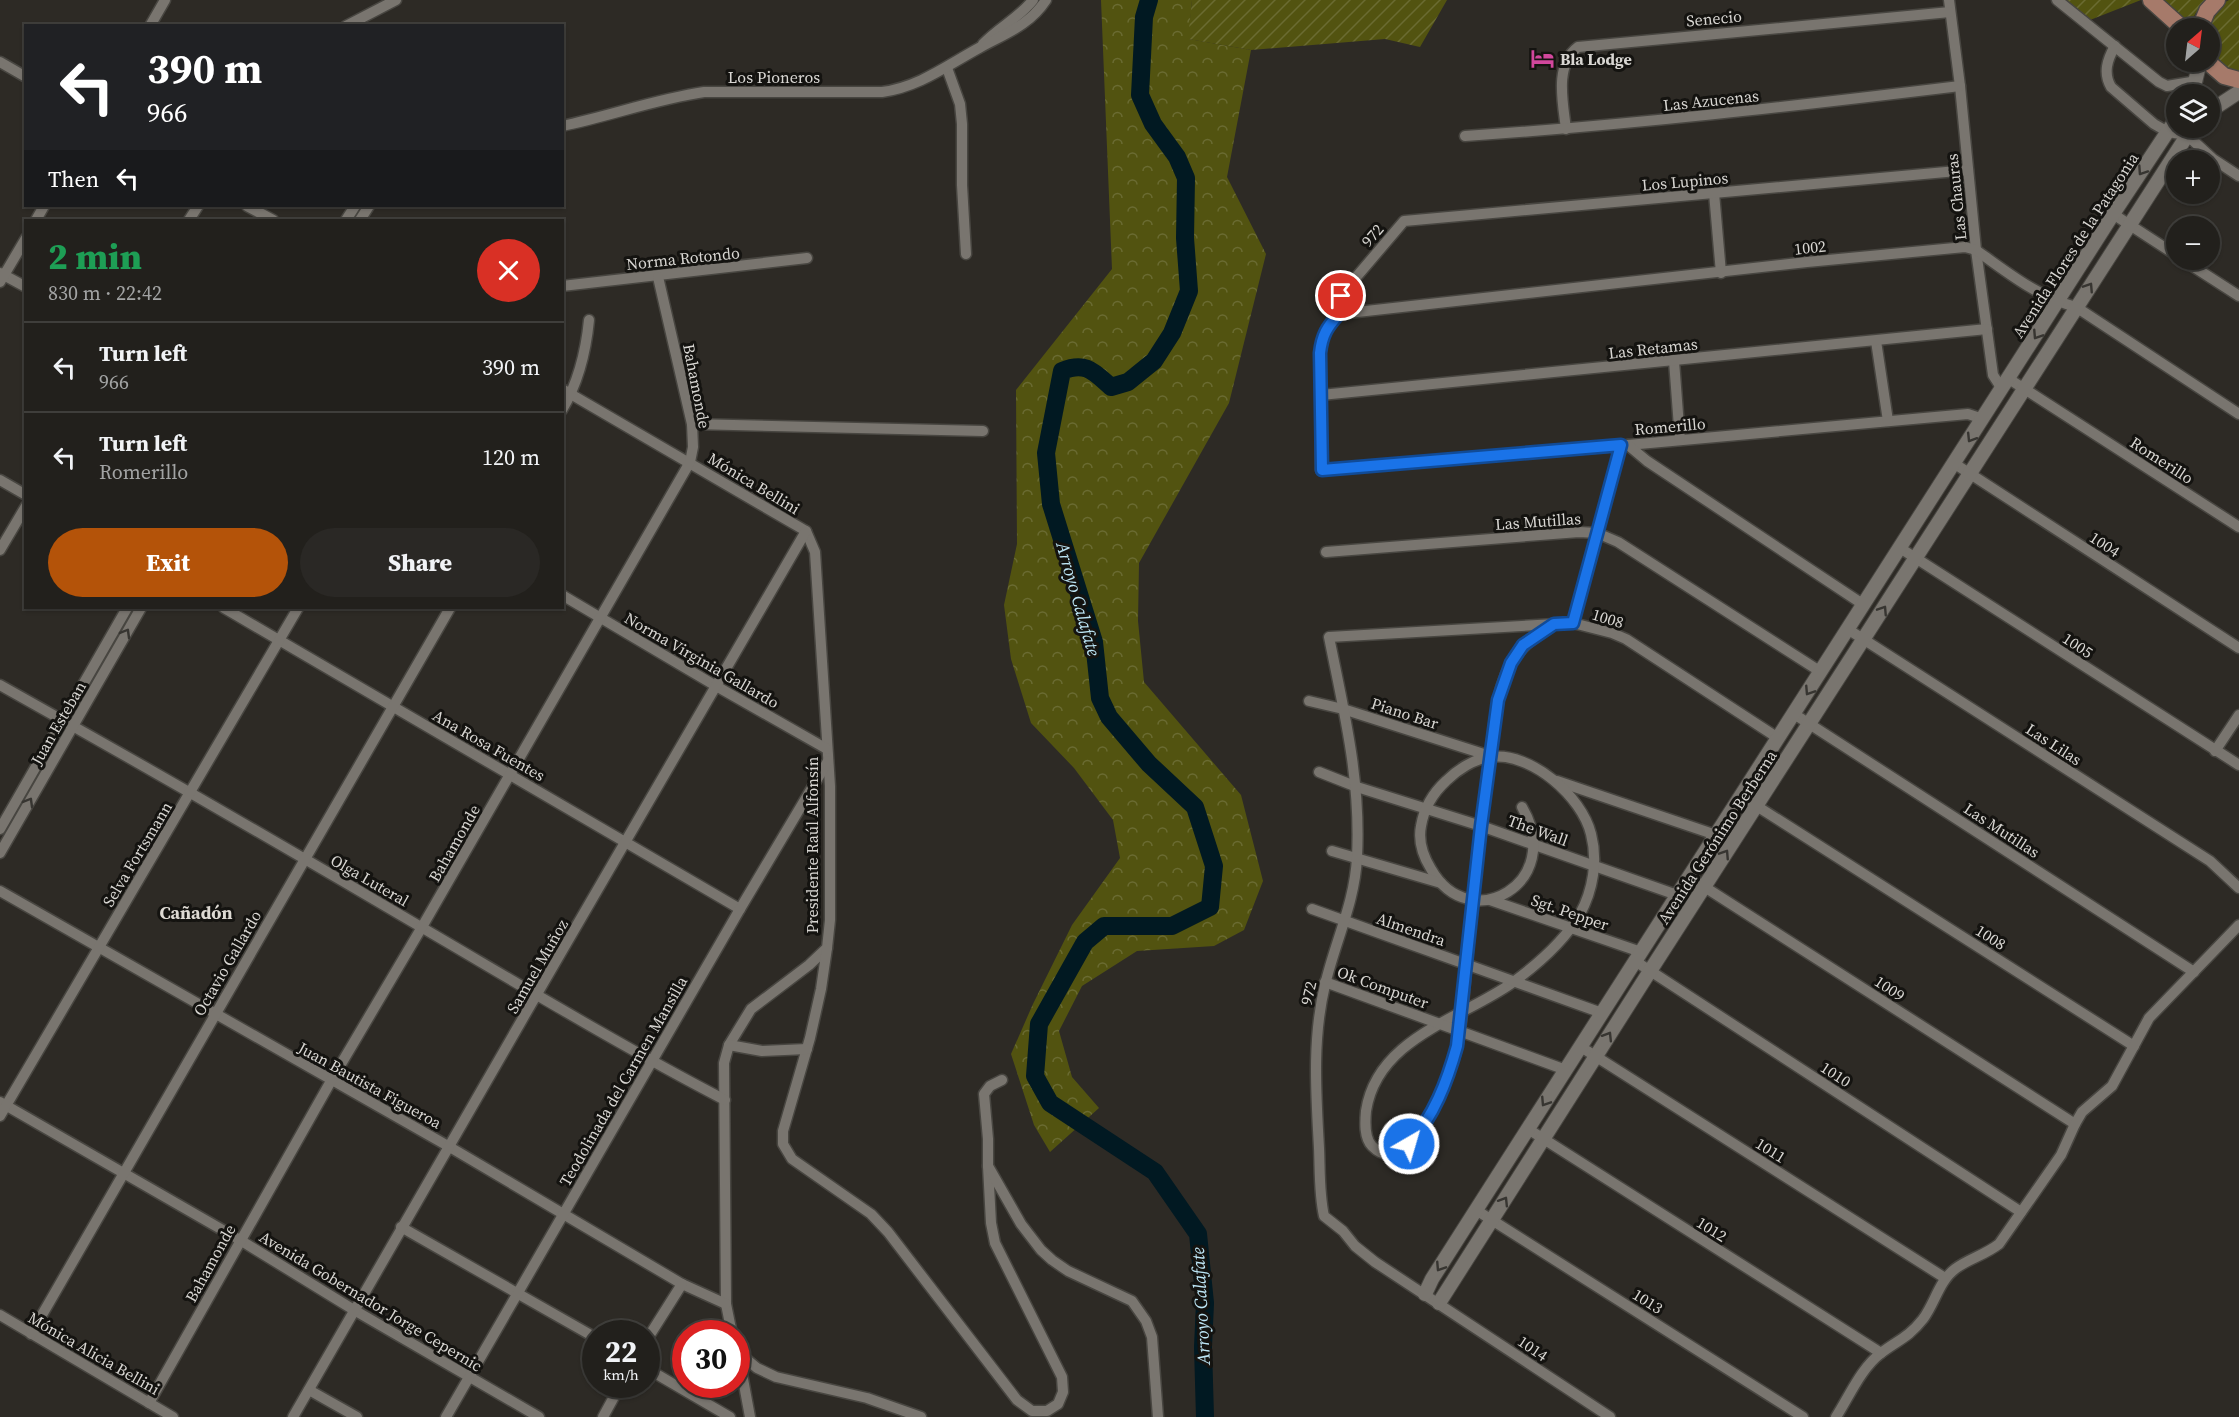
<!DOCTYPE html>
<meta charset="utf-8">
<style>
:root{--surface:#22201c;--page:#2a2825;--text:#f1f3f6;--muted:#a2a3a3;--line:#3f3e3b;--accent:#b45309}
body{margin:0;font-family:"Source Serif 4",serif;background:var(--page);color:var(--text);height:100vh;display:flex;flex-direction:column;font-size:22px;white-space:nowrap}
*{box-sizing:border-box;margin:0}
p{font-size:20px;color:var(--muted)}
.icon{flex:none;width:33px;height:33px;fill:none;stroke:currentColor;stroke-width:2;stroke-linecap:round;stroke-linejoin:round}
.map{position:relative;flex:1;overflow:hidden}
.sheet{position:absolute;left:24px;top:219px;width:540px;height:390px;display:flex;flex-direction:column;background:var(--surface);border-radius:0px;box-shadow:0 2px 4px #0004,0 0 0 2px var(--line)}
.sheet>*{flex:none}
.hud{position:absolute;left:24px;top:24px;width:540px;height:183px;border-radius:0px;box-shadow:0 2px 4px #0004,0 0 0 2px var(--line);background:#202124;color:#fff;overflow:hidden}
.needle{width:39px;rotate:28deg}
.tools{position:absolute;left:2166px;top:18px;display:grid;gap:12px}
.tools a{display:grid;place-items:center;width:54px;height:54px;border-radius:50%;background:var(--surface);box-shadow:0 2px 4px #0004,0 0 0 2px var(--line);font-size:30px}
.speed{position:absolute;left:582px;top:1320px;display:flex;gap:12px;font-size:30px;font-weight:700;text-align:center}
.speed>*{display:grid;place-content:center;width:78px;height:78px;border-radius:50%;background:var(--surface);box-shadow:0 2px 4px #0004,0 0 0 2px var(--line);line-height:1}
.speed small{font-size:15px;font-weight:400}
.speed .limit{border:9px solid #d22;background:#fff;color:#111}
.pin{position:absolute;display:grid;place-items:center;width:51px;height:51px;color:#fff;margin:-26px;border:3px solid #fff;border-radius:50%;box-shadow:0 2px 6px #0007}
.me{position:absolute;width:66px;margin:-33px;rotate:38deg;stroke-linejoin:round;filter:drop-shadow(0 0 4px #0008)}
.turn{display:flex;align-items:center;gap:21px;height:126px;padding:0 24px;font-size:27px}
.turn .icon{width:78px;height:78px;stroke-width:2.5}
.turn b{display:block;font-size:42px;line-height:51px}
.then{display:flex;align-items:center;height:57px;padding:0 24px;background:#0003;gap:12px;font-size:22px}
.round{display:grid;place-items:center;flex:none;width:63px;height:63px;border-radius:32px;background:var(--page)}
.overview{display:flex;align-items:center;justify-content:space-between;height:102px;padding:0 24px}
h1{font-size:36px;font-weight:800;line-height:45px;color:#1e9e55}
.action{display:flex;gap:12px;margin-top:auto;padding:12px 24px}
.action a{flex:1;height:69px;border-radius:36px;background:var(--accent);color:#fff;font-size:24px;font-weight:800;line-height:69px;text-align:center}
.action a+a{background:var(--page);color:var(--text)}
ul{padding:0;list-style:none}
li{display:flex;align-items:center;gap:18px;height:90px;padding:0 24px;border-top:2px solid var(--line)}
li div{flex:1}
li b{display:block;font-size:22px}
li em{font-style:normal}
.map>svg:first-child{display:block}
</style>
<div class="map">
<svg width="2239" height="1417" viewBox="0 0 2239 1417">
<defs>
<pattern id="forest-crowns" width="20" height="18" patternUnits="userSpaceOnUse" patternTransform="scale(1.5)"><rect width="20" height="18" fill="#525310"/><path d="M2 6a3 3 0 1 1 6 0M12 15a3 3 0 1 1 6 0" fill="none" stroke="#6a6b32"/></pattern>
<pattern id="garden-furrows" width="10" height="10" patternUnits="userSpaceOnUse" patternTransform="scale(1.5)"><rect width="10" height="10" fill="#525310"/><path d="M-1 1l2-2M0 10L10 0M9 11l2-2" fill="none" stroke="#6a6b32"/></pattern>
</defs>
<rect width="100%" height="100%" fill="#2d2a25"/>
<polygon fill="url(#forest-crowns)" points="1101,0 1192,0 1189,39 1251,50 1227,177 1266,254 1229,403 1139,563 1138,621 1144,682 1241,795 1263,881 1244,930 1214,946 1137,951 1082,986 1059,1031 1072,1077 1099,1108 1050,1152 1034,1125 1011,1054 1033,1004 1072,925 1120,858 1113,820 1074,768 1031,723 1011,659 1004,605 1017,544 1016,390 1112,269"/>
<g fill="url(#garden-furrows)">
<polygon points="1192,0 1447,0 1420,47 1385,39 1251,50 1188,39"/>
<polygon points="2066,0 2141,0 2090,20"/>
<polygon points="2155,0 2206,0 2195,14 2190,28 2186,28"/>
<path d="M2229 0H2239V75L2227 72 2210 54V28H2206C2209 17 2218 5 2229 0Z"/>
</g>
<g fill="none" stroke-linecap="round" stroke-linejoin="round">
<path stroke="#011922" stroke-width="18" d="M1149 0 1144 17 1140 95 1153 124 1177 157 1186 178 1185 238 1189 291 1172 333 1154 361 1128 382 1111 387C1094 372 1086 361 1062 371L1046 453 1051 504 1094 642 1100 698 1109 717 1149 764 1195 807 1214 866 1210 907 1172 926H1104L1085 942 1039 1024 1035 1076 1050 1103 1155 1172 1198 1234 1205 1303 1203 1347 1205 1417"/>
<defs>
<g id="minor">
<polyline points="1949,0 1960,86 1976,250 1993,375 2002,389"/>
<polyline points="2057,0 2159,82 2167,86 2197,81"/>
<polyline points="150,26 165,0"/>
<polyline points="346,26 396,0"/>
<path d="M983 44C999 27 1019 18 1033 0"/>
<path d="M2115 46C2107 60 2103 73 2111 87L2154 124 2168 132 2187 135 2213 159 2239 176"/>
<polyline points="0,62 26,77"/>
<polyline points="947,68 960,104 962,124 962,185 966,254"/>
<path d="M562 126C610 116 656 99 704 92H882C919 87 946 66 979 48 1004 34 1029 26 1046 0"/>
<path d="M1566 129C1563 103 1554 65 1578 47L1950 12"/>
<path d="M1465 136C1630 125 1795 106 1960 86"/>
<polyline points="1714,193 1721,273"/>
<polyline points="247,206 273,220"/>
<polyline points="2113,214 2176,255"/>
<polyline points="36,220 44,206"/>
<polyline points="189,220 198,206"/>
<polyline points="346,220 355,206"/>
<polyline points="360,220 369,206"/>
<polyline points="2183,260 2239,296"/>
<polyline points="0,273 26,287"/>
<polyline points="0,282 26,238"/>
<polyline points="562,286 807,258"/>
<path d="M1339 314 1807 262 1965 247 1976 250C2008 273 2038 297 2076 307L2239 414"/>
<path d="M1339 314C1327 327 1322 335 1320 353L1321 470 1628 445 1968 414 1983 419"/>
<polyline points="1339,314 1337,302 1341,295 1404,221 1968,170"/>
<polyline points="1876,341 1888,421"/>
<polyline points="1674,361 1680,440"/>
<polyline points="2009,379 2239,527"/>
<polyline points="562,389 806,531 815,552 830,786 830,920 827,948 809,965 751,1009 729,1045 724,1063 726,1304 732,1334"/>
<polyline points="1321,395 1987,329"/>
<path d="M562 410C578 383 586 351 589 320"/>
<polyline points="692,424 983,431"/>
<polyline points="1628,445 1647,461 1864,605"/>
<polyline points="1955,464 2239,648"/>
<polyline points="0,480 26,495"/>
<polyline points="1900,548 2239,765"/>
<polyline points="0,550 26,506"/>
<polyline points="1326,552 1579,532 1597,533 1618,542 1821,672"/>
<polyline points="562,595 716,686 827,749"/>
<polyline points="224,608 740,909"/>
<polyline points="1573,623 1621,445"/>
<polyline points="1849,630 2210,861 2239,888"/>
<path d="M0 685C141 764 282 845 421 927 522 986 621 1046 725 1100"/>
<polyline points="1309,701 1343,709 1490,756"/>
<polyline points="1794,714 2194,972"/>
<polyline points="2215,751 2239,715"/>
<polyline points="1319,772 1357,787 1481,826 1677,895"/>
<polyline points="1557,781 1716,835"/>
<polyline points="1741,796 2134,1046"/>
<path d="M1522 807C1566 882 1470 938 1431 869 1423 856 1418 841 1421 826 1424 808 1433 793 1446 781 1457 770 1475 758 1491 757 1532 752 1582 797 1591 834 1598 861 1593 890 1580 914 1564 942 1538 964 1512 983 1461 1019 1377 1038 1366 1111 1365 1122 1364 1138 1372 1146 1410 1185 1451 1072 1457 1048 1463 1019 1464 988 1467 959 1474 894 1480 830 1489 766 1493 739 1494 711 1502 685 1511 655 1528 640 1554 624"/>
<polyline points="0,829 127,608"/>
<polyline points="1332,851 1441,883"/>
<polyline points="0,853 141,608"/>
<polyline points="1689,877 2075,1124"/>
<polyline points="0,891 448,1146 682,1284 726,1304"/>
<polyline points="1490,900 1641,952"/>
<polyline points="1312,909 1602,1013"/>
<polyline points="827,948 821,989 810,1038 783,1131 783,1144 792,1159 871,1214 888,1232 1017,1400 1032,1411 1047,1411 1058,1404 1063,1392 1062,1377 995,1243 991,1223 988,1166"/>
<polyline points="1635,961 2021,1212"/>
<polyline points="1325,982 1566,1070"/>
<polyline points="729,1045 762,1051 807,1049"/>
<polyline points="1581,1047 1945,1278"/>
<polyline points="1002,1080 990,1086 984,1094 988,1139 988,1166 1021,1224 1041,1250 1052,1260 1068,1271 1132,1301 1146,1321 1152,1337 1158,1417"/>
<polyline points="0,1102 240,1240 354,1310 539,1417"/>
<polyline points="0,1116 298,608"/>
<polyline points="1528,1129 1881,1353"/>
<polyline points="1476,1210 1803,1417"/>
<polyline points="401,1227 596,1338"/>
<polyline points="0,1315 173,1417"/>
<polyline points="31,1334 450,608"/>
<polyline points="646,1341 682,1284"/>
<polyline points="738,1352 750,1417"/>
<polyline points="739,1353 757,1368 776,1377 867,1398 921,1417"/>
<polyline points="646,1368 730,1417"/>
<polyline points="309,1390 357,1417"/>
<polyline points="149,1403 331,1081 422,927 690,462 693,447 692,424 658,277"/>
<path d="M293 1417C462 1120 635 827 806 531"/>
<polyline points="446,1417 740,909 828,761"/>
<polyline points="603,1417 621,1384"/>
<path d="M1610 1417 1375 1262 1355 1246 1343 1231 1324 1216C1319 1194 1320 1170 1319 1148 1316 1093 1312 1039 1325 985 1335 942 1355 902 1357 857 1361 779 1344 712 1329 637L1573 623 1612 633 1626 639 1778 738"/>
<path d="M1836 1417C1849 1397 1861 1368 1881 1353 1898 1340 1908 1338 1923 1319 1935 1303 1939 1281 1955 1269 1968 1259 1985 1255 1999 1244L2061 1155 2075 1124 2082 1112 2112 1086 2149 1018 2239 925"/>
</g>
<g id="tertiary">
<polyline points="2192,94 2200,62"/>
<polyline points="2210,111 2239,92"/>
<polyline points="1425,1294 1432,1279 1476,1210 2113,214 2176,119"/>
<polyline points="1439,1303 1650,971 2192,128"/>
</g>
<g id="primary">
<polyline points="2151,0 2182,28"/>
<polyline points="2200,28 2207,11 2217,0"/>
<polyline points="2208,62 2224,76 2239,80"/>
</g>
</defs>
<use href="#minor" stroke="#484641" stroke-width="13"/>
<use href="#tertiary" stroke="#484641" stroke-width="16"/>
<use href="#primary" stroke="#484641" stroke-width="19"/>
<use href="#minor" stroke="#79756f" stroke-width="10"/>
<use href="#tertiary" stroke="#79756f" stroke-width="14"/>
<use href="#primary" stroke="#a67a6a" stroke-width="16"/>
</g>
<defs><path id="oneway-chevron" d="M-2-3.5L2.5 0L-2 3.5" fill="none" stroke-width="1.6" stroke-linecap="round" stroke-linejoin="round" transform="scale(1.5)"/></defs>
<g stroke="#373531">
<use href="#oneway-chevron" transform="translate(2142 171) rotate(124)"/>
<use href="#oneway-chevron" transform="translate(2089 287) rotate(-57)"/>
<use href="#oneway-chevron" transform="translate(2037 335) rotate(123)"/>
<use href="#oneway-chevron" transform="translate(1971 438) rotate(122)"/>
<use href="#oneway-chevron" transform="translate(1883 610) rotate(-57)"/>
<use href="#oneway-chevron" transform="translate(126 633) rotate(-60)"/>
<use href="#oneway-chevron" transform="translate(1809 691) rotate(123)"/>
<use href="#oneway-chevron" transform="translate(29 802) rotate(-60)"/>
<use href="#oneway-chevron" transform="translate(1725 854) rotate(-57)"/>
<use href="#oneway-chevron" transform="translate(1608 1036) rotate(-58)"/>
<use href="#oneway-chevron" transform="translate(1545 1102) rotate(123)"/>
<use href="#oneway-chevron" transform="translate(1504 1201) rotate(-58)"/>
<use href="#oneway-chevron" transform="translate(1440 1267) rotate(123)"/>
</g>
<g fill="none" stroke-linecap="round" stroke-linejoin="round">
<defs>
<path id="route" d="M1341 296 1337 302 1339 314C1327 327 1322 335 1320 353L1322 470 1621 445 1573 623 1554 624 1523 645 1511 663 1498 700 1481 826 1457 1046C1447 1082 1434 1116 1409 1144"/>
</defs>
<use href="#route" stroke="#114b97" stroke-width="15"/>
<use href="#route" stroke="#1a73e8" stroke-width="10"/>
</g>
<defs>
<symbol id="hotel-bare" viewBox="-9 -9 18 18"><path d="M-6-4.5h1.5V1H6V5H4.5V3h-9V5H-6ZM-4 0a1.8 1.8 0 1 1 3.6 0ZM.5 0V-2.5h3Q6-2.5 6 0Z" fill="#d1479c" stroke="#141310" stroke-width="2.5" paint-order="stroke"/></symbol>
</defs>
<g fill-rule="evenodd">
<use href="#hotel-bare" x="1526" y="42" width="33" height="33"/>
</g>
<g text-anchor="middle" stroke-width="6" stroke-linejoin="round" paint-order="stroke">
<g font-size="16" fill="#d8d6d2" stroke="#141310">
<text transform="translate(1714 18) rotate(-5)" y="6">Senecio</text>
<text x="774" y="83">Los Pioneros</text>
<text transform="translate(1711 100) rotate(-6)" y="6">Las Azucenas</text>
<text transform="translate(1685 181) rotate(-5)" y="6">Los Lupinos</text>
<text transform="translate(1956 197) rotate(-96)" y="6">Las Chauras</text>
<text transform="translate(1372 235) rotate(-49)" y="6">972</text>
<text transform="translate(2075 245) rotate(-57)" y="6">Avenida Flores de la Patagonia</text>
<text transform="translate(1810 247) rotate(-6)" y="6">1002</text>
<text transform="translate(683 258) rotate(-6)" y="6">Norma Rotondo</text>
<text transform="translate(1653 348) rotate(-6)" y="6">Las Retamas</text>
<text transform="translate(697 386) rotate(79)" y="6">Bahamonde</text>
<text transform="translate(1670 426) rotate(-5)" y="6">Romerillo</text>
<text transform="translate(2162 460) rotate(33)" y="6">Romerillo</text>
<text transform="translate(754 483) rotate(31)" y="6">Mónica Bellini</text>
<text transform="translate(1538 521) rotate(-4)" y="6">Las Mutillas</text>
<text transform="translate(2105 544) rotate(33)" y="6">1004</text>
<text transform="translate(1608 618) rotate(17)" y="6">1008</text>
<text transform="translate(2078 645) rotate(33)" y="6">1005</text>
<text transform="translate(702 660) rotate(30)" y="6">Norma Virginia Gallardo</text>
<text transform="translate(1405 713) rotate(18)" y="6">Piano Bar</text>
<text transform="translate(58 723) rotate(-60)" y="6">Juan Esteban</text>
<text transform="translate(2054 744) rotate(33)" y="6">Las Lilas</text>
<text transform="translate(489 745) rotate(30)" y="6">Ana Rosa Fuentes</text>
<text transform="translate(1538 830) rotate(20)" y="6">The Wall</text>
<text transform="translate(2002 830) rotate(33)" y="6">Las Mutillas</text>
<text transform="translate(1717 837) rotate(-57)" y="6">Avenida Gerónimo Berberna</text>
<text transform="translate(454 843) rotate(-60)" y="6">Bahamonde</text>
<text transform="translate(812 845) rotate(-90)" y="6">Presidente Raúl Alfonsín</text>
<text transform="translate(137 854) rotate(-59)" y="6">Selva Fortsmann</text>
<text transform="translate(370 880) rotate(30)" y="6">Olga Luteral</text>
<text transform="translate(1570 912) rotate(19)" y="6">Sgt. Pepper</text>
<text transform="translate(1411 929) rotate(19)" y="6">Almendra</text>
<text transform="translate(1991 937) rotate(32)" y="6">1008</text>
<text transform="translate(227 963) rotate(-60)" y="6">Octavio Gallardo</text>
<text transform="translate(537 966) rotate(-60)" y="6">Samuel Muñoz</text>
<text transform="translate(1383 987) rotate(20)" y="6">Ok Computer</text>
<text transform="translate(1890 988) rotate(33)" y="6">1009</text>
<text transform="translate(1308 993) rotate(-77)" y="6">972</text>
<text transform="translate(1836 1074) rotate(33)" y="6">1010</text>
<text transform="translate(623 1081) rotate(-60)" y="6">Teodolinada del Carmen Mansilla</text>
<text transform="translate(370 1085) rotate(29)" y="6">Juan Bautista Figueroa</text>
<text transform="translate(1771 1150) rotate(32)" y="6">1011</text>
<text transform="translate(1712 1229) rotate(32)" y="6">1012</text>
<text transform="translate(210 1263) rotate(-61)" y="6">Bahamonde</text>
<text transform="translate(371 1301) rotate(31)" y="6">Avenida Gobernador Jorge Cepernic</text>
<text transform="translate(1648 1301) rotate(32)" y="6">1013</text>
<text transform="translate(1533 1348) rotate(34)" y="6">1014</text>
<text transform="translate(94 1353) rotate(30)" y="6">Mónica Alicia Bellini</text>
</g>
<g font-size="16" font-weight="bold" fill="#d8d6d2" stroke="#141310" text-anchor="start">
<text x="1560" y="65">Bla Lodge</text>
</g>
<g font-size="18" font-style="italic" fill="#bde6f6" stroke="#141310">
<text transform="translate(1078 599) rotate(74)" y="6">Arroyo Calafate</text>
<text transform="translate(1201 1306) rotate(-93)" y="6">Arroyo Calafate</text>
</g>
<g font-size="18" font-weight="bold" fill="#dedad3" stroke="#141310">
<text x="196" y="919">Cañadón</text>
</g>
</g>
</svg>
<div class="tools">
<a><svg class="needle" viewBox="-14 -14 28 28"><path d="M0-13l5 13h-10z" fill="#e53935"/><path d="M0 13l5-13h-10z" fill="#a2a3a3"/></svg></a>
<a><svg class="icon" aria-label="layers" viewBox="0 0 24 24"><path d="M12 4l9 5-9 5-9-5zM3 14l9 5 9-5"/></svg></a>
<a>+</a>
<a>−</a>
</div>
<div class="speed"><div>22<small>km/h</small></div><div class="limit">30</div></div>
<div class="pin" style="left:1341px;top:296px;background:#d93025"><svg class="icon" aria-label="arrive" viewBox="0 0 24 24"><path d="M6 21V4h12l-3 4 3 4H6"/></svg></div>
<svg class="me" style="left:1409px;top:1144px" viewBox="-20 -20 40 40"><circle r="17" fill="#1a73e8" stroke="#fff" stroke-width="3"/><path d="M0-11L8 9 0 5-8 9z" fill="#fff"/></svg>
<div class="hud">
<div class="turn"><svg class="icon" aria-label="left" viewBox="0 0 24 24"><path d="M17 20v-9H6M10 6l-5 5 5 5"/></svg><div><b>390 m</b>966</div></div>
<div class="then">Then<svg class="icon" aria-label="left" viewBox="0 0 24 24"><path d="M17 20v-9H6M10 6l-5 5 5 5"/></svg></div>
</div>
<section class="sheet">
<div class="overview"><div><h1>2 min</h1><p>830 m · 22:42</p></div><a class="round" style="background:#d93025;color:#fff"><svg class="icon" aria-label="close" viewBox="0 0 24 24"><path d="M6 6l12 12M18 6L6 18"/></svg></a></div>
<ul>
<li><svg class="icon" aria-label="left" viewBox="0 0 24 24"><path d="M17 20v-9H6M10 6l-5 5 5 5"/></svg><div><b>Turn left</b><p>966</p></div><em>390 m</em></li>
<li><svg class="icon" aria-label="left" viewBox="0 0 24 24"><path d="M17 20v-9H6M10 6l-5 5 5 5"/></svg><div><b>Turn left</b><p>Romerillo</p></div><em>120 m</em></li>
</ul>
<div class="action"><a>Exit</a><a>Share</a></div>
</section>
</div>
